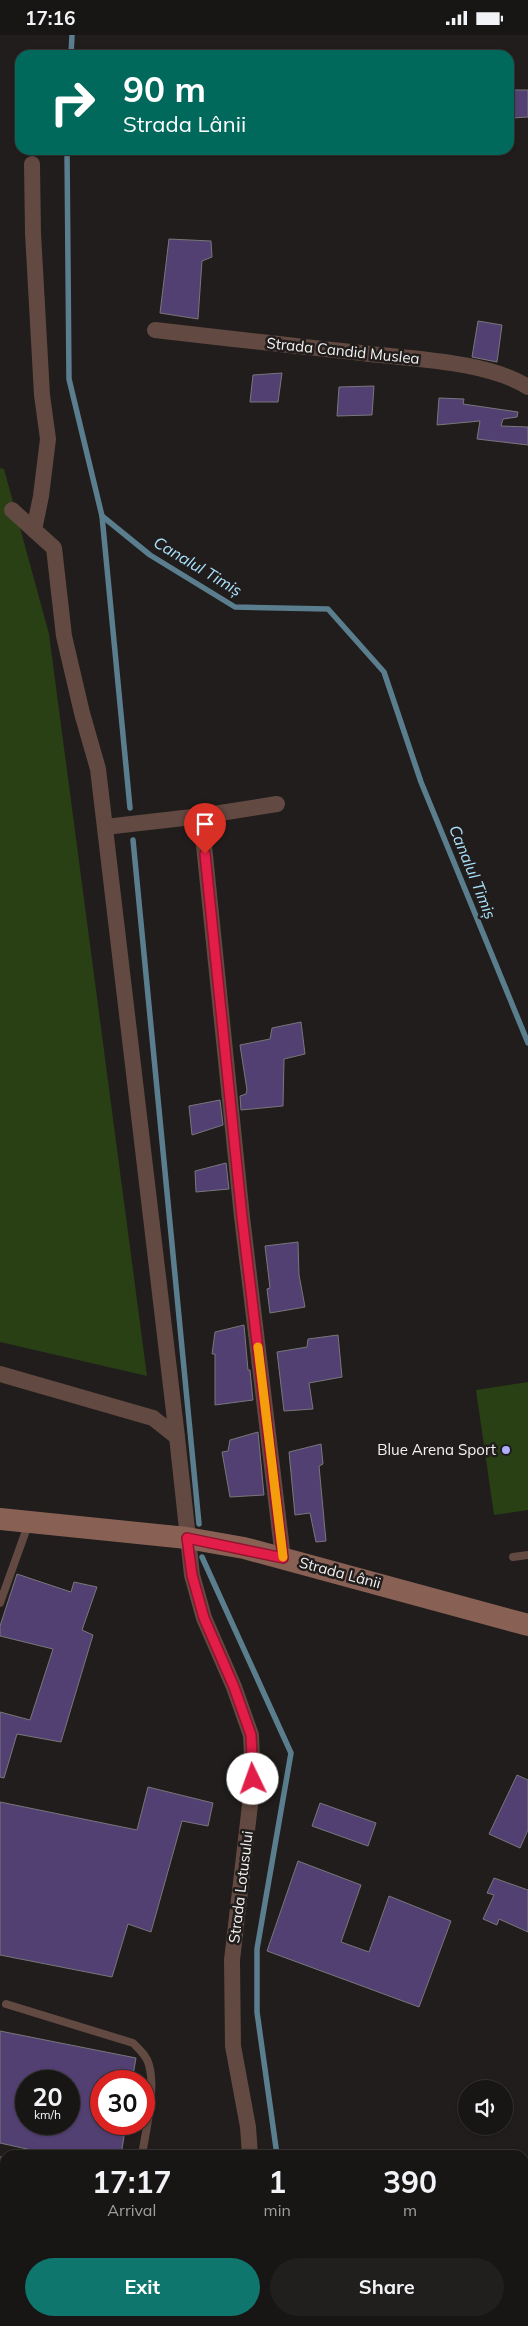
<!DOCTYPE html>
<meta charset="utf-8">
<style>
:root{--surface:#181615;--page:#211f1e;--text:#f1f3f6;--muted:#9f9fa0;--line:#363534;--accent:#0f766e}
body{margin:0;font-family:Mulish,sans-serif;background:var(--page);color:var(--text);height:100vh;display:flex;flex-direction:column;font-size:19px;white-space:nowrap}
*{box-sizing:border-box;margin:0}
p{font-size:16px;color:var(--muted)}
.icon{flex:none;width:28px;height:28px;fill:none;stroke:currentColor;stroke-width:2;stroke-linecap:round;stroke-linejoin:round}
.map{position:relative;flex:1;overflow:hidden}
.panel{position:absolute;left:0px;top:2115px;width:529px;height:176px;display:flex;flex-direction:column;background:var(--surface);border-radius:15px 15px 0 0;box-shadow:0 1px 4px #0004,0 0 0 1px var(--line)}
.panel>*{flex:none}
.top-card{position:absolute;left:15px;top:15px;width:499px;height:105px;border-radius:15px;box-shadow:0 1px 4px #0004,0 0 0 1px var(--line);background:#00695c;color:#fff;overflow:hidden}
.tools{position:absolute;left:458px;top:2045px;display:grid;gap:10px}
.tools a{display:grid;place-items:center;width:55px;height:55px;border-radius:50%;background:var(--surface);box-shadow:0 1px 4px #0004,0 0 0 1px var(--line);font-size:25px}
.speed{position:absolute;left:15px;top:2035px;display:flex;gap:10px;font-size:25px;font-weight:700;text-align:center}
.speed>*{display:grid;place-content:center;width:65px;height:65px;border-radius:50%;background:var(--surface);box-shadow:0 1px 4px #0004,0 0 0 1px var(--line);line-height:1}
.speed small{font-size:12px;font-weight:400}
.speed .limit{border:8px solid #d22;background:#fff;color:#111}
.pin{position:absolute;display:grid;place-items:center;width:42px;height:42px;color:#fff;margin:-51px -21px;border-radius:50% 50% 50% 0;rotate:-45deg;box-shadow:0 0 5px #0007}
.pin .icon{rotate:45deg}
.me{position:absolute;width:55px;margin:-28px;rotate:357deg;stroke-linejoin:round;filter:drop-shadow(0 0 4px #0008)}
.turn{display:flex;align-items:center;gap:18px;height:105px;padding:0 25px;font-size:22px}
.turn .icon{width:65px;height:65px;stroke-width:2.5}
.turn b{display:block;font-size:35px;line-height:42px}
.eta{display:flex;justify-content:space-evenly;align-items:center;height:85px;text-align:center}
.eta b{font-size:30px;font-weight:700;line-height:35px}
.action{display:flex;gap:10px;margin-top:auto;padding:10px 25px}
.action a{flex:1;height:58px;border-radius:30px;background:var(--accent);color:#fff;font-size:20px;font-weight:700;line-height:58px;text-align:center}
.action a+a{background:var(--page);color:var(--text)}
.status{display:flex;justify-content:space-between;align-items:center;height:35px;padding:0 25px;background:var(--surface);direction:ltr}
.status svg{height:14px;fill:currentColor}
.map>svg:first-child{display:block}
</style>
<div class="status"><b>17:16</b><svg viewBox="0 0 49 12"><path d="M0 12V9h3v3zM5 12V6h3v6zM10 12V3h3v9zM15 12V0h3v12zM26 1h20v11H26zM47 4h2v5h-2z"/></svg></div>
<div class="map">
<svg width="528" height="2291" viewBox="0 0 528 2291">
<rect width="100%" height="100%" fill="#201d1c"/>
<g fill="#293f14">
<polygon points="0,433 4,434 49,599 147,1341 0,1307"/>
<polygon points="528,1347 528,1475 494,1480 476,1355"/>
</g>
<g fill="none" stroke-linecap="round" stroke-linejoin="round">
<g stroke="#5a7e8e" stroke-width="5.5">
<polyline points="71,20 72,0"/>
<polyline points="67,115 69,344 102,481 150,520 235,572 328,574 384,637 421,747 528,1008"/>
<polyline points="102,481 130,773"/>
<polyline points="133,805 199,1489"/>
<polyline points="202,1522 291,1718 257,1914 257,1977 277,2120"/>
</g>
</g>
<g fill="#534072" stroke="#78777a" fill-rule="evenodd">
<polygon points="512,55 528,55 528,82 513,83"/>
<polygon points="169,204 211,206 212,222 202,226 198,284 160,278"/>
<polygon points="478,286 502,290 497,327 472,322"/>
<polygon points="282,338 278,367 250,367 253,340"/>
<polygon points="374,351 372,380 337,381 339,352"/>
<polygon points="439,363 464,364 463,369 518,377 517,382 503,384 501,391 528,392 528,410 477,404 480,386 437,390"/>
<polygon points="301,987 305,1019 284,1024 283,1071 241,1075 240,1061 246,1059 247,1055 240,1010 270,1004 272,993"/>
<polygon points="220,1065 223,1090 192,1100 189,1071"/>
<polygon points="226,1128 229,1154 196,1157 195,1136"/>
<polygon points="298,1207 299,1240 305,1272 270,1278 267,1254 270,1253 265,1211"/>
<polygon points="244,1290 248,1335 250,1335 253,1365 215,1370 215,1319 212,1319 215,1297"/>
<polygon points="338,1300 342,1342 309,1348 313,1374 284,1376 277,1317 307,1312 308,1304"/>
<polygon points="258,1397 264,1460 230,1462 222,1417 228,1416 230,1405"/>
<polygon points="321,1409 323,1429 319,1431 326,1506 316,1507 310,1478 295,1480 289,1417"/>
<polygon points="17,1539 71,1557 74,1547 97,1552 82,1595 93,1600 61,1707 17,1699 4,1743 0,1742 0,1677 30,1685 53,1614 0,1601 0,1591"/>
<polygon points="517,1740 528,1745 528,1795 520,1813 489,1799"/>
<polygon points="148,1752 213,1768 208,1791 182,1786 151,1897 128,1889 112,1942 0,1920 0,1767 137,1795"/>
<polygon points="320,1768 376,1788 368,1811 312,1791"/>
<polygon points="298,1826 361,1850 341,1907 369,1917 389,1861 451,1886 419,1972 267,1916"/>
<polygon points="494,1843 528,1855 528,1897 499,1884 497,1890 483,1884 494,1860 487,1858"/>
<path d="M0 1996 136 2023 132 2046H101V2089H126L121 2120H54L0 2108ZM26 2046H69V2089H26Z"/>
</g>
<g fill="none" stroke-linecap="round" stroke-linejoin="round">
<g stroke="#624941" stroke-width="8">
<polyline points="513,1522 528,1520"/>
<polyline points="0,1568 28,1490"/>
<path d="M6 1969 133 2008C139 2014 147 2021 149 2030 156 2055 146 2094 142 2120"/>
<polyline points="0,2125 5,2126"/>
</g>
<g stroke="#624941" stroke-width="16">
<polyline points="32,129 33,198 42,360 48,404 41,461 34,495"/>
<path d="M155 295C224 303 293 311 362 318 411 324 487 326 528 352"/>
<polyline points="12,475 54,513 64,601 82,678 98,734 177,1402"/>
<polyline points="201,781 242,1182 283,1523"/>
<polyline points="105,792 201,781 277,769"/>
<polyline points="0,1339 153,1383 177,1402 192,1540 204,1583 234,1652 251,1700 253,1744 232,1925 233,2011 248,2092 250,2120"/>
<polyline points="263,2286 264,2291"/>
<polyline points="191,2291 202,2286"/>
</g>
<polyline stroke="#896154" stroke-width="22" points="0,1484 187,1503 244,1513 528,1590"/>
</g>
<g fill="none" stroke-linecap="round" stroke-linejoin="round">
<defs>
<polyline id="route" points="205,819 242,1182 283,1523 187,1503 192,1540 204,1583 234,1652 251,1700 253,1744"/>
</defs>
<use href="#route" stroke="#92132f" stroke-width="12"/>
<use href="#route" stroke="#e11d48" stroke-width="9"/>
<polyline stroke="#f59e0b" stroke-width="9" points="258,1312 283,1522"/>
</g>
<circle fill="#aeaefb" stroke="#201d1c" stroke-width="2" cx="506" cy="1415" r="5"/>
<g text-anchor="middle" stroke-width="5" stroke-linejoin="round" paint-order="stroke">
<g font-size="15" fill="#f3f2f1" stroke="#201d1c">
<text transform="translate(343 316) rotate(6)" y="5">Strada Candid Muslea</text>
<text transform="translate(340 1538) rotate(15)" y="5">Strada Lânii</text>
<text transform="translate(241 1852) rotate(-83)" y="5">Strada Lotusului</text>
</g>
<g font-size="15" fill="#f3f2f1" stroke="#201d1c" text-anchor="end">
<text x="496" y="1420">Blue Arena Sport</text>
</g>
<g font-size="16" font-style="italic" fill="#abe2fd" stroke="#201d1c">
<text transform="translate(198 531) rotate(31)" y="6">Canalul Timiș</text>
<text transform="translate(473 837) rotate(68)" y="6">Canalul Timiș</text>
</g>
</g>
</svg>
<div class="tools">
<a><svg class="icon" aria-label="sound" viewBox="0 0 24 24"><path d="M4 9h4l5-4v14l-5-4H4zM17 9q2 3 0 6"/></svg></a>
</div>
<div class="speed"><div>20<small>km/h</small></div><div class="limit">30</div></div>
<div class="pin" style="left:205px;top:819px;background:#d93025"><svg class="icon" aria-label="arrive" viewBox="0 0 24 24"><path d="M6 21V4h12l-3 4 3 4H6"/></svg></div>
<svg class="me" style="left:253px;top:1744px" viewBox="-20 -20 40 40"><circle r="19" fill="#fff"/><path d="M0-13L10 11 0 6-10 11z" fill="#e11d48"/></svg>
<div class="top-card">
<div class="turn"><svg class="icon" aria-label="right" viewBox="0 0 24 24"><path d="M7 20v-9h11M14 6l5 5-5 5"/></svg><div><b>90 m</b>Strada Lânii</div></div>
</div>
<section class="panel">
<div class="eta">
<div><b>17:17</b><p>Arrival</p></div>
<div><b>1</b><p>min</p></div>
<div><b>390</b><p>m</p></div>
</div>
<div class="action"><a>Exit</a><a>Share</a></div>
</section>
</div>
